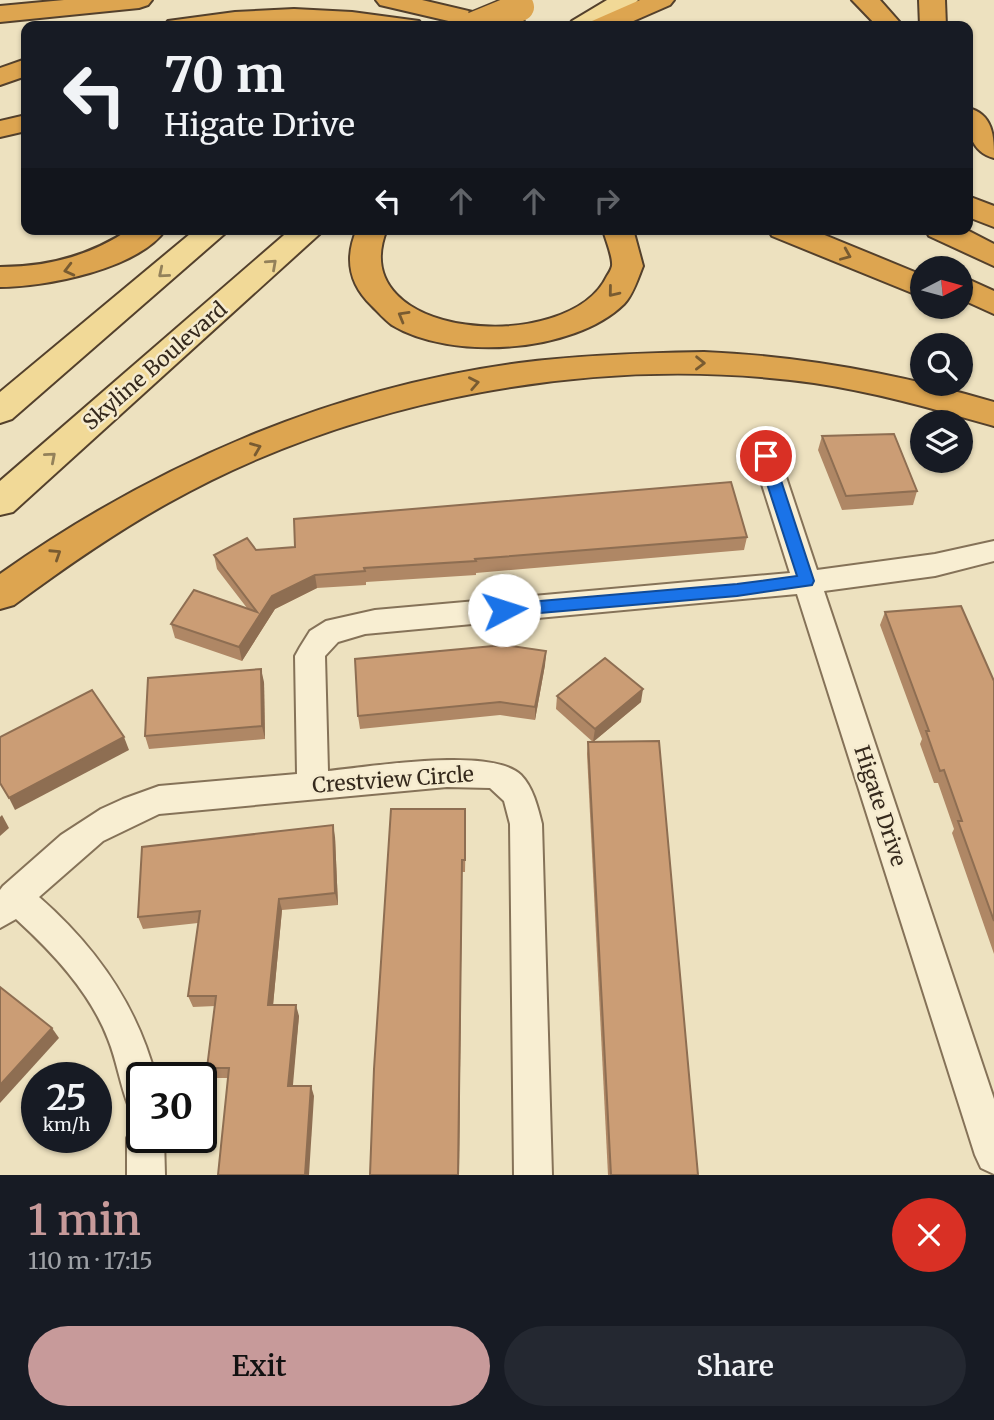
<!DOCTYPE html>
<meta charset="utf-8">
<style>
:root{--surface:#171b24;--page:#242831;--text:#f1f3f6;--muted:#9ea1a6;--accent:#c79a9a}
body{margin:0;font-family:Merriweather,serif;background:var(--page);color:var(--text);height:100vh;display:flex;flex-direction:column;font-size:26px;white-space:nowrap}
*{box-sizing:border-box;margin:0}
p{font-size:23px;color:var(--muted)}
.icon{flex:none;width:38px;height:38px;fill:none;stroke:currentColor;stroke-width:2;stroke-linecap:round;stroke-linejoin:round}
.map{position:relative;height:1175px;overflow:hidden}
.drawer{display:flex;flex-direction:column;background:var(--surface);flex:1}
.drawer>*{flex:none}
.banner{position:absolute;left:21px;top:21px;width:952px;height:214px;border-radius:14px;box-shadow:0 2px 5px #0004;background:#171b24;color:var(--text);overflow:hidden}
.needle{width:46px;rotate:84deg}
.controls{position:absolute;left:910px;top:256px;display:grid;gap:14px}
.controls a{display:grid;place-items:center;width:63px;height:63px;border-radius:50%;background:var(--surface);box-shadow:0 2px 5px #0004;font-size:35px}
.speed{position:absolute;left:21px;top:1062px;display:flex;gap:14px;font-size:35px;font-weight:700;text-align:center}
.speed>*{display:grid;place-content:center;width:91px;height:91px;border-radius:50%;background:var(--surface);box-shadow:0 2px 5px #0004;line-height:1}
.speed small{font-size:18px;font-weight:400}
.speed .limit{border:4px solid #111;border-radius:10px;background:#fff;color:#111}
.pin{position:absolute;display:grid;place-items:center;width:60px;height:60px;color:#fff;margin:-30px;border:4px solid #fff;border-radius:50%;box-shadow:0 2px 7px #0007}
.me{position:absolute;width:77px;margin:-38px;rotate:85deg;stroke-linejoin:round;filter:drop-shadow(0 0 5px #0008)}
.turn{display:flex;align-items:center;gap:24px;height:147px;padding:0 28px;font-size:32px}
.turn .icon{width:91px;height:91px;stroke-width:2.5}
.turn b{display:block;font-size:49px;line-height:60px}
.lanes{display:flex;align-items:center;height:66px;padding:0 28px;background:#0003;justify-content:center;gap:35px;direction:ltr}
.lanes .off{opacity:.35}
.round{display:grid;place-items:center;flex:none;width:74px;height:74px;border-radius:37px;background:var(--page)}
.overview{display:flex;align-items:center;justify-content:space-between;height:119px;padding:0 28px}
h1{font-size:42px;font-weight:600;line-height:52px;color:var(--accent)}
.button{display:flex;gap:14px;margin-top:auto;padding:14px 28px}
.button a{flex:1;height:80px;border-radius:42px;background:var(--accent);color:#111;font-size:28px;font-weight:600;line-height:80px;text-align:center}
.button a+a{background:var(--page);color:var(--text)}
.map>svg:first-child{display:block}
</style>
<div class="map">
<svg width="994" height="1175" viewBox="0 0 994 1175">
<rect width="100%" height="100%" fill="#ede1bf"/>
<g fill="none" stroke-linecap="round" stroke-linejoin="round">
<defs>
<g id="minor">
<path d="M766 447 775 449 779 456 817 570 935 554 994 541V561L935 576 824 591 994 1099V1174L981 1168 975 1155 797 594 365 634 338 642 325 656 328 771C370 767 491 746 521 775 533 787 538 808 542 824L552 1175H514L510 824 504 801 490 788 447 787 159 814 103 841 39 897C95 946 137 1004 156 1078H142V1112L129 1107C120 1085 117 1061 108 1039 90 992 53 953 16 919L0 928V890L3 886 61 835 101 809 123 799 159 786 297 774 295 656 300 647 310 631 326 621 375 610 790 573 753 456 757 449Z"/>
<polygon points="142,1121 142,1138 164,1138 165,1175 127,1175 127,1138 133,1125"/>
</g>
<g id="primary">
<polygon points="607,0 638,0 634,5 599,26 568,26 572,21"/>
<polygon points="196,229 230,229 12,419 0,423 0,392"/>
<polygon points="291,229 325,229 13,512 0,515 0,481"/>
</g>
<g id="motorway">
<polygon points="64,0 152,0 148,5 139,8 0,22 0,6"/>
<polygon points="376,0 422,0 511,21 515,26 470,26 380,5"/>
<polygon points="640,0 674,0 670,5 622,26 588,26 592,21"/>
<polygon points="852,0 880,0 903,26 877,26"/>
<polygon points="919,0 945,0 946,26 920,26"/>
<polygon points="294,9 352,12 419,21 423,26 164,26 168,21 235,12"/>
<polygon points="26,59 26,76 0,85 0,68"/>
<path d="M968 108C993 114 994 136 994 158 970 152 967 129 968 108Z"/>
<polygon points="26,115 26,131 0,137 0,121"/>
<polygon points="968,196 994,206 994,227 968,217"/>
<path d="M130 229H166C139 269 45 287 0 287V267C48 267 90 256 130 229Z"/>
<path d="M357 229H387C341 340 569 357 607 276 609 273 611 270 612 266 613 256 605 239 603 229H633L643 266C638 278 633 295 624 304 574 353 451 361 392 325 385 320 378 312 372 306 349 284 344 259 357 229Z"/>
<polygon points="768,229 810,229 922,275 922,297 772,236"/>
<polygon points="925,229 965,229 994,244 994,266 929,236"/>
<polygon points="961,276 994,291 994,314 961,299"/>
<path d="M704 352C804 356 899 374 994 402V426C934 409 875 392 814 383 600 353 357 397 168 503 114 533 64 568 14 605L0 609V574C154 465 331 388 519 363 581 355 642 353 704 352Z"/>
</g>
</defs>
<use href="#minor" stroke="#857258" stroke-width="4"/>
<use href="#primary" stroke="#53402c" stroke-width="4"/>
<use href="#motorway" stroke="#53402c" stroke-width="4"/>
<use href="#minor" fill="#f8eed2" fill-rule="evenodd"/>
<use href="#primary" fill="#f1d997" fill-rule="evenodd"/>
<use href="#motorway" fill="#dda550" fill-rule="evenodd"/>
<defs>
<polyline id="motorway-bridge" points="474,26 520,7"/>
</defs>
<use href="#motorway-bridge" stroke="#53402c" stroke-width="31" stroke-linecap="butt"/>
<use href="#motorway-bridge" stroke="#dda550" stroke-width="28"/>
</g>
<g fill="#af8765">
<polygon points="822,436 917,491 913,505 842,510 818,450"/>
<polygon points="747,537 744,550 476,573 476,575 366,582 366,585 317,588 275,609 242,661 175,638 171,624 247,608 217,569 214,555 256,550"/>
<polygon points="885,612 994,681 994,954 952,833 954,829 938,783 934,783 920,744 922,739 880,625"/>
<polygon points="546,651 545,665 535,720 500,715 360,729 358,716"/>
<polygon points="264,682 265,739 149,749 145,736"/>
<polygon points="557,696 641,702 593,742 556,709"/>
<polygon points="588,742 698,1175 608,1175 587,754"/>
<polygon points="466,821 465,872 462,872 459,1175 370,1175"/>
<polygon points="335,837 338,905 282,910 273,1005 299,1016 292,1086 314,1096 228,1078 211,1078 207,1068 215,1006 193,1007 188,996 198,923 143,929 138,917"/>
</g>
<g fill="#8e6e52">
<polygon points="315,575 317,588 275,609 242,661 239,647 272,596"/>
<polygon points="546,651 545,665 535,720 535,707"/>
<polygon points="261,669 264,682 265,739 262,726"/>
<polygon points="643,689 641,702 593,742 595,729"/>
<polygon points="124,737 129,750 15,810 9,798"/>
<polygon points="2,815 9,828 0,836 0,817"/>
<polygon points="333,825 335,837 338,905 335,893"/>
<polygon points="462,860 459,1175 458,1175"/>
<polygon points="279,899 282,910 272,1016 268,1005"/>
<polygon points="296,1005 299,1016 292,1096 288,1086"/>
<polygon points="52,1028 59,1038 0,1103 0,1085"/>
<polygon points="311,1086 314,1096 309,1175 305,1175"/>
</g>
<g fill="#cb9d75" stroke="#8e6e52" stroke-width="2">
<polygon points="894,434 917,491 846,496 822,436"/>
<polygon points="731,482 747,537 475,559 476,561 364,568 365,571 315,575 272,596 239,647 171,624 194,590 257,612 214,555 247,538 256,550 295,547 294,519"/>
<polygon points="961,606 994,681 994,921 958,821 962,821 944,770 940,771 926,731 929,731 885,612"/>
<polygon points="504,645 546,651 535,707 500,702 358,716 355,659"/>
<polygon points="605,658 643,689 595,729 557,696"/>
<polygon points="261,669 262,726 145,736 148,678"/>
<polygon points="92,690 124,737 9,798 0,783 0,737"/>
<polygon points="659,741 698,1175 611,1175 588,742"/>
<polygon points="391,809 465,809 465,860 462,860 458,1175 370,1175 374,1069"/>
<polygon points="333,825 335,893 279,899 268,1005 296,1005 288,1086 311,1086 305,1175 218,1175 229,1068 207,1068 216,996 188,996 200,911 138,917 142,847"/>
<polygon points="0,987 52,1028 0,1085"/>
</g>
<defs><path id="oneway-chevron" d="M-2-3.5L2.5 0L-2 3.5" fill="none" stroke-width="1.6" stroke-linecap="round" stroke-linejoin="round" transform="scale(1.75)"/></defs>
<g stroke="#785b31">
<use href="#oneway-chevron" transform="translate(846 255) rotate(23)"/>
<use href="#oneway-chevron" transform="translate(69 270) rotate(166)"/>
<use href="#oneway-chevron" transform="translate(613 292) rotate(129)"/>
<use href="#oneway-chevron" transform="translate(403 316) rotate(-150)"/>
<use href="#oneway-chevron" transform="translate(700 363) rotate(1)"/>
<use href="#oneway-chevron" transform="translate(474 383) rotate(-11)"/>
<use href="#oneway-chevron" transform="translate(256 448) rotate(-22)"/>
<use href="#oneway-chevron" transform="translate(56 554) rotate(-33)"/>
</g>
<g stroke="#93815a">
<use href="#oneway-chevron" transform="translate(272 264) rotate(-42)"/>
<use href="#oneway-chevron" transform="translate(163 273) rotate(140)"/>
<use href="#oneway-chevron" transform="translate(51 457) rotate(-41)"/>
</g>
<polygon fill="#1a73e8" stroke="#114b97" stroke-width="2" points="766,451 773,456 814,581 812,585 737,596 504,616 498,615 496,610 504,604 737,584 797,576 758,456"/>
<g text-anchor="middle" stroke-width="5" stroke-linejoin="round" paint-order="stroke">
<g font-size="21" fill="#35291c" stroke="#f5ebcf">
<text transform="translate(155 366) rotate(-41)" y="7">Skyline Boulevard</text>
<text transform="translate(393 780) rotate(-4)" y="7">Crestview Circle</text>
<text transform="translate(880 806) rotate(72)" y="7">Higate Drive</text>
</g>
</g>
</svg>
<div class="controls">
<a><svg class="needle" viewBox="-14 -14 28 28"><path d="M0-13l5 13h-10z" fill="#e53935"/><path d="M0 13l5-13h-10z" fill="#9ea1a6"/></svg></a>
<a><svg class="icon" aria-label="search" viewBox="0 0 24 24"><circle cx="10" cy="10" r="6"/><path d="M15 15l6 6"/></svg></a>
<a><svg class="icon" aria-label="layers" viewBox="0 0 24 24"><path d="M12 4l9 5-9 5-9-5zM3 14l9 5 9-5"/></svg></a>
</div>
<div class="speed"><div>25<small>km/h</small></div><div class="limit">30</div></div>
<div class="pin" style="left:766px;top:456px;background:#d93025"><svg class="icon" aria-label="arrive" viewBox="0 0 24 24"><path d="M6 21V4h12l-3 4 3 4H6"/></svg></div>
<svg class="me" style="left:504px;top:610px" viewBox="-20 -20 40 40"><circle r="19" fill="#fff"/><path d="M0-13L10 11 0 6-10 11z" fill="#1a73e8"/></svg>
<div class="banner">
<div class="turn"><svg class="icon" aria-label="left" viewBox="0 0 24 24"><path d="M17 20v-9H6M10 6l-5 5 5 5"/></svg><div><b>70 m</b>Higate Drive</div></div>
<div class="lanes"><svg class="icon" aria-label="left" viewBox="0 0 24 24"><path d="M17 20v-9H6M10 6l-5 5 5 5"/></svg><svg class="icon off" aria-label="ahead" viewBox="0 0 24 24"><path d="M12 20V5M6 11l6-6 6 6"/></svg><svg class="icon off" aria-label="ahead" viewBox="0 0 24 24"><path d="M12 20V5M6 11l6-6 6 6"/></svg><svg class="icon off" aria-label="right" viewBox="0 0 24 24"><path d="M7 20v-9h11M14 6l5 5-5 5"/></svg></div>
</div>
</div>
<section class="drawer">
<div class="overview"><div><h1>1 min</h1><p>110 m · 17:15</p></div><a class="round" style="background:#d93025;color:#fff"><svg class="icon" aria-label="close" viewBox="0 0 24 24"><path d="M6 6l12 12M18 6L6 18"/></svg></a></div>
<div class="button"><a>Exit</a><a>Share</a></div>
</section>
